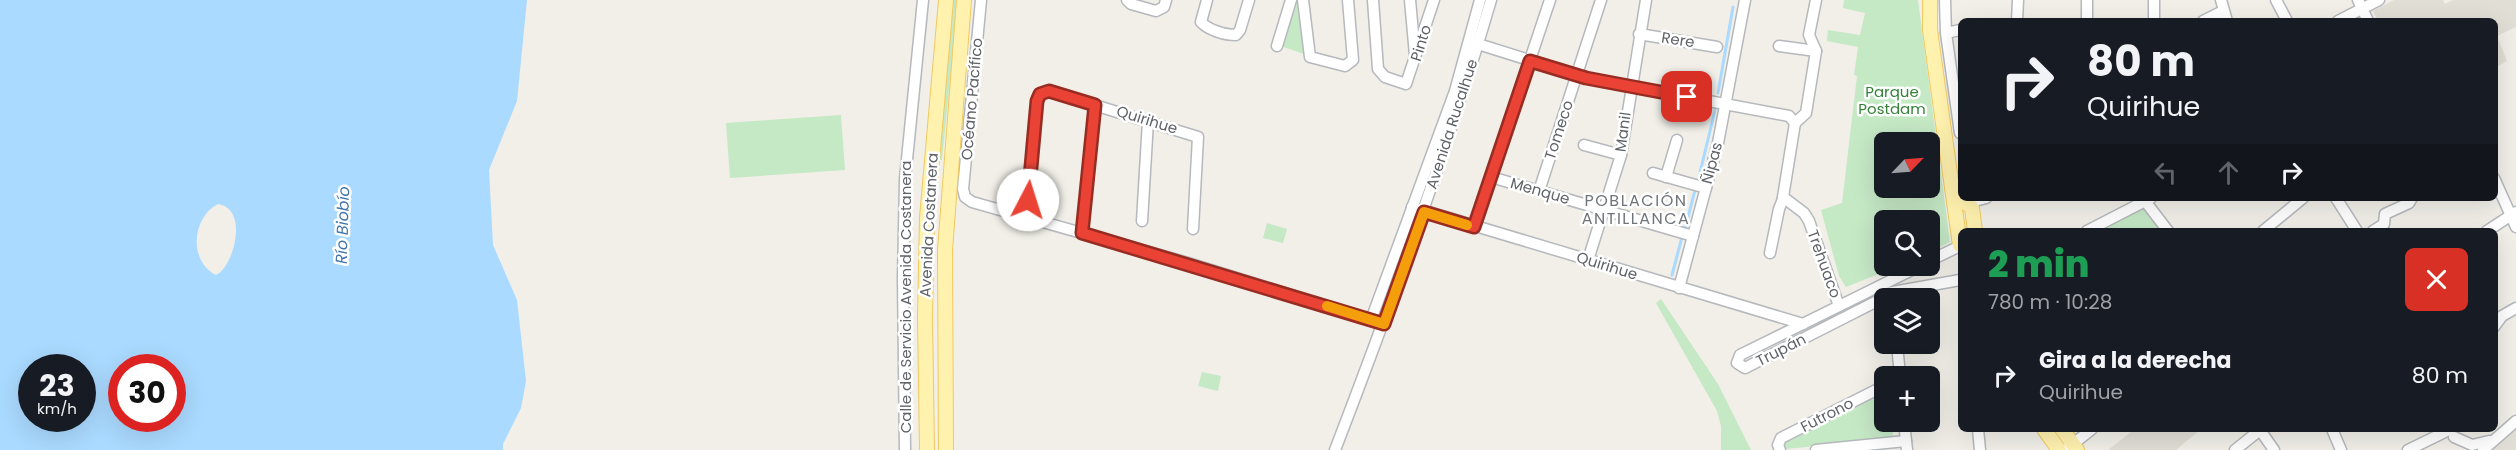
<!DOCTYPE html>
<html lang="es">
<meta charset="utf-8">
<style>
:root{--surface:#171b24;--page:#20242c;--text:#f1f3f6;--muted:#9ea1a6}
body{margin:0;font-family:Poppins,sans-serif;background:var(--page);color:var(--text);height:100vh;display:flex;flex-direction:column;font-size:22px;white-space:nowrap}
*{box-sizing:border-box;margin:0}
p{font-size:20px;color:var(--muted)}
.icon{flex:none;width:33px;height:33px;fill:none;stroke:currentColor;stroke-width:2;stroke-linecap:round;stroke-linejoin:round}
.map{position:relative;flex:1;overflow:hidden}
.side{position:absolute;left:1958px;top:228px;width:540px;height:204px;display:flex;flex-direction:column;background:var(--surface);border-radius:9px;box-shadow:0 6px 24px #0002}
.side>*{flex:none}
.hud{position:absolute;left:1958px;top:18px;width:540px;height:183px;border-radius:9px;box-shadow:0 6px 24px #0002;background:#171b24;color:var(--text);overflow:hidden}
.needle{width:39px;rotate:65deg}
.buttons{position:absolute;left:1874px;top:132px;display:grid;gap:12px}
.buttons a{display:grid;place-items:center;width:66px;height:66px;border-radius:9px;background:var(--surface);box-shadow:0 6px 24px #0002;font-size:30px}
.speed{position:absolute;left:18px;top:354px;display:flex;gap:12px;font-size:30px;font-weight:700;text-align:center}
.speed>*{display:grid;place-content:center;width:78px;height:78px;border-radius:50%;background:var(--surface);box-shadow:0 6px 24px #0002;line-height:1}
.speed small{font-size:15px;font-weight:400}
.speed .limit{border:9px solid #d22;background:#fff;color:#111}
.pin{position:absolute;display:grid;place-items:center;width:51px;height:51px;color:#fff;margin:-26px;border-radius:12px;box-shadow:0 3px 9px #0006}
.me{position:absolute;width:66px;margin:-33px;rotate:5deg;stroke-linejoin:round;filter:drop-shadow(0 0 4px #0008)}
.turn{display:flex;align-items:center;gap:21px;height:126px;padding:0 30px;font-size:27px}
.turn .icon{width:78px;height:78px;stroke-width:2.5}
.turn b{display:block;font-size:42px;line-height:51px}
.lanes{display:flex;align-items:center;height:57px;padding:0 30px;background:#0003;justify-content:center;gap:30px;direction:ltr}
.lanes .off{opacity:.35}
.round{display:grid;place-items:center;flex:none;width:63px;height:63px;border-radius:9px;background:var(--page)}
.head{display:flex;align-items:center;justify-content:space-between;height:102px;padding:0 30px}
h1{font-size:36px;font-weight:800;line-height:45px;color:#1e9e55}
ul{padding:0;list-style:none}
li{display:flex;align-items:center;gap:18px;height:90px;padding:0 30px}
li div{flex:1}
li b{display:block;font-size:22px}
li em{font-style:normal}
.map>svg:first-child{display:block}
</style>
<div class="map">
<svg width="2516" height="450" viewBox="0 0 2516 450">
<rect width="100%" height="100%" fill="#f1efe8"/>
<g fill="#e1ded6">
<polygon points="2394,0 2443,0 2445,4 2453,0 2516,0 2516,27 2497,36 2507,61 2495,68 2494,21 2378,21 2373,11"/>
<polygon points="2516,424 2516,450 2486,450"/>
<polygon points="2135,429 2201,429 2176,450 2108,450"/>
</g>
<g fill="#c5e8c5" fill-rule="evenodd">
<polygon points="951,0 958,0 942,160 937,160"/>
<path d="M1844 0H1918L1950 242 1929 253V220H1884V266H1899L1846 287 1839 276 1821 210 1842 203 1857 76 1854 75 1858 47 1827 41 1828 30 1860 35 1865 13 1843 8ZM1884 142H1929V188H1884Z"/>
<polygon points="1297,4 1304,54 1281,46"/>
<polygon points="841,115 845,170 730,178 726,123"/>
<polygon points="2144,207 2164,231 2097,231"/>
<polygon points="1267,223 1287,229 1283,243 1263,238"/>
<polygon points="1661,299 1718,384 1751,450 1721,450 1721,426 1717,411 1656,303"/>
<polygon points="1202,372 1221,376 1218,391 1198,386"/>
<polygon points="1884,390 1884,422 1893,422 1893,438 1787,449 1783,446 1784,442"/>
</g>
<path fill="#aadaff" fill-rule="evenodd" d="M0 0H527L517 101 489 170 493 245 517 300 526 381 521 408 503 444V450H0ZM218 204C250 209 233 268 216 275 188 261 192 217 218 204ZM32 368H82V418H32ZM122 368H172V418H122Z"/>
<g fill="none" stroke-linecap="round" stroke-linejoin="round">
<g stroke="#aadaff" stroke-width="3">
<polyline points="1718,93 1733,7"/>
<polyline points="1698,181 1715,110"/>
<polyline points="1685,229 1695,190"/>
<polyline points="1672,275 1682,237"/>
</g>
<defs>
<g id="minor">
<polyline points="981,0 963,189 965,197 972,202 1188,263 1384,324"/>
<polyline points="1127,0 1131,4 1156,11 1164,7 1166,0"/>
<path d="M1207 0 1201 22C1208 30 1225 35 1236 35L1240 30 1249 0"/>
<polyline points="1303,0 1310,57 1345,66 1353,60 1348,0"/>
<polyline points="1373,0 1378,69 1385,77 1406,84 1434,0"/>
<polyline points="1410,0 1415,55"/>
<polyline points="1945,0 1946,33 1960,133"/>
<polyline points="2087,0 2087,21"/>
<polyline points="2154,0 2154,21"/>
<polyline points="2221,0 2227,21"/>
<polyline points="2276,0 2287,21"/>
<polyline points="2358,0 2368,21"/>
<polyline points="2017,21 2018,0"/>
<polyline points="2203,21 2223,11"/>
<polyline points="2338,21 2379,0"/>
<polyline points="1946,33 1960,30"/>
<polyline points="1639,34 1717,47"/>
<polyline points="1478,44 1586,78 1789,116 1795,123"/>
<polyline points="1277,46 1291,0"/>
<polyline points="1779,46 1816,51"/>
<polyline points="1795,123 1783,197 1804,213 1809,221 1839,306"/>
<polyline points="1795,123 1806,113 1816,51 1809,35 1816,0"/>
<polyline points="1584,145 1621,155"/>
<polyline points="1653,173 1706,188"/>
<polyline points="1491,177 1693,236"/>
<polyline points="1666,177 1677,140"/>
<polyline points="2494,178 2516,227"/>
<polyline points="1539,191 1601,0"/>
<polyline points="2336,198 2357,231"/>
<polyline points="1028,200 1037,101 1040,94 1049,91 1198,137 1193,229"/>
<polyline points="2145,201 2168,231"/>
<polyline points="1971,202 1986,198"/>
<polyline points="1412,207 1803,324"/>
<polyline points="1142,221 1148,121"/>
<polyline points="1474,227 1550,0"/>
<polyline points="2087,231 2151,198"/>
<polyline points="2263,231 2303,198"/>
<polyline points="2373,231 2384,224 2385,214 2409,203 2412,198"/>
<polyline points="2487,231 2516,212"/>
<polyline points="1082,233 1095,105"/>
<polyline points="1770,253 1779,209 1783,199"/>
<polyline points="1588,260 1621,155 1646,0"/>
<polyline points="1929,261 1960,246"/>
<polyline points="1679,288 1718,143 1745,0"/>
<polyline points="1887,293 1960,280"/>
<polyline points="1894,298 1893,293 1745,368 1737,363 1740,355 1920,266"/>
<polyline points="1371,320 1455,91 1480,0"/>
<polyline points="2494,327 2502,316 2516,308"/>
<polyline points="1897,344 1900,376"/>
<polyline points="1904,422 1907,450"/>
<polyline points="1978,429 1980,450"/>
<polyline points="2332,429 2341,450"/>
<polyline points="2454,437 2472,445 2489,441"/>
<polyline points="2068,448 2092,429"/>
<polyline points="905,450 903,278 905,179 923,0"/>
<path d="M1335 450C1392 302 1446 153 1491 0"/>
<polyline points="1780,450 1778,445 1781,438 1884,386"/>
<polyline points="1816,450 1906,441"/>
<polyline points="2235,450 2260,430 2274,450"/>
<polyline points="2408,450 2451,429"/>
<polyline points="2483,450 2516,421"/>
</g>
<g id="major">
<polyline points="1930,0 1930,30 1960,245"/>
<polyline points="1955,195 1972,208 1975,231"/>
<polyline points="2044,429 2059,450"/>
<polyline points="2062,429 2077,450"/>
<polyline points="927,450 925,317 927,218 946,0"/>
<polyline points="946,450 945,250 964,0"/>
</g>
</defs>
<use href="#minor" stroke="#b5b8bc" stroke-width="13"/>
<use href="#major" stroke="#f2c960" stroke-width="16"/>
<use href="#minor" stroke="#fff" stroke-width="10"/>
<use href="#major" stroke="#fff2af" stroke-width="14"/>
</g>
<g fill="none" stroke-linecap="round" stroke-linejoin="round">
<defs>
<polyline id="route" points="1028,200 1037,101 1040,94 1049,91 1095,105 1082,233 1384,324 1424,212 1474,227 1530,61 1586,78 1687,97"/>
</defs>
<use href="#route" stroke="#982c22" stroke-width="15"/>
<use href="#route" stroke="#ea4335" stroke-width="10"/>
<polyline stroke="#f59e0b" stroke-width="10" points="1327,306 1384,324 1424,212 1467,225"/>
</g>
<g text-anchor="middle" stroke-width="5" stroke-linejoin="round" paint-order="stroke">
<g font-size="15" fill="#5f6368" stroke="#fff">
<text transform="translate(1678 40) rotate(9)" y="5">Rere</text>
<text transform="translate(1421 43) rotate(-73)" y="5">Pinto</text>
<text transform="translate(972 99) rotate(-85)" y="5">Océano Pacífico</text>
<text transform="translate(1147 120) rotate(17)" y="5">Quirihue</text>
<text transform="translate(1452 124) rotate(-72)" y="5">Avenida Rucalhue</text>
<text transform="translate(1559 130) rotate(-72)" y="5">Tomeco</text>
<text transform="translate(1623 132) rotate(-82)" y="5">Manil</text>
<text transform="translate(1712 163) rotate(-75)" y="5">Ñipas</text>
<text transform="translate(1540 191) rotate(16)" y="5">Menque</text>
<text transform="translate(929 225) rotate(-87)" y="5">Avenida Costanera</text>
<text transform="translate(1824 264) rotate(70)" y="5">Trehuaco</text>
<text transform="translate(1607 266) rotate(17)" y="5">Quirihue</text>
<text transform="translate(906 297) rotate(-90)" y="5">Calle de Servicio Avenida Costanera</text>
<text transform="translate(1781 350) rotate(-27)" y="5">Trupán</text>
<text transform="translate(1827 415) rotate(-27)" y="5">Futrono</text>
</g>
<g font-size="15" fill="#348238" stroke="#fff">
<text x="1892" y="97">Parque<tspan x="1892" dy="17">Postdam</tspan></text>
</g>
<g font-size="16" letter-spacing="1.5" fill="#70757a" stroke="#fff">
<text x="1636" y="206">POBLACIÓN<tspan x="1636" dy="18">ANTILLANCA</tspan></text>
</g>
<g font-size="16" font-style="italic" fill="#4174aa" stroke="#fff">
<text transform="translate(342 225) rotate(-88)" y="6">Río Biobío</text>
</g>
</g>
</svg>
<div class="buttons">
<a><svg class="needle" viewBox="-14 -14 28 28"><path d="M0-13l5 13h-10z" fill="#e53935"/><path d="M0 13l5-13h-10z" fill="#9ea1a6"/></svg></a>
<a><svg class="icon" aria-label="search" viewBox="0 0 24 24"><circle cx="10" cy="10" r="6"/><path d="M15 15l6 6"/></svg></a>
<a><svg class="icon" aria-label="layers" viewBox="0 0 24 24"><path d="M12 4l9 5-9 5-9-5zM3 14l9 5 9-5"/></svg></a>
<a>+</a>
</div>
<div class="speed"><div>23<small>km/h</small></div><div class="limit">30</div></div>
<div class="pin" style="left:1687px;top:97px;background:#d93025"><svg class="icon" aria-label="arrive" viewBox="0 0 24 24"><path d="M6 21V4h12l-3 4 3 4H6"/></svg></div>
<svg class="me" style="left:1028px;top:200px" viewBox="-20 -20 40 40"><circle r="19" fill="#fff"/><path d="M0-13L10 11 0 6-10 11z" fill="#ea4335"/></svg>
<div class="hud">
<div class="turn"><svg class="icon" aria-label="right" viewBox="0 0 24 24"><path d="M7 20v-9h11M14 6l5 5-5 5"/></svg><div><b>80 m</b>Quirihue</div></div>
<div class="lanes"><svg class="icon off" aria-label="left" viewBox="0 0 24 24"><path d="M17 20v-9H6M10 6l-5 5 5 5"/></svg><svg class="icon off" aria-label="ahead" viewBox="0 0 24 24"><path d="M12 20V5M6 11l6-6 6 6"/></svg><svg class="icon" aria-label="right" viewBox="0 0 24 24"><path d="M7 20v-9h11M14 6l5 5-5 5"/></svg></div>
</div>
<section class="side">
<div class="head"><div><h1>2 min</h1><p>780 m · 10:28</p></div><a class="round" style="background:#d93025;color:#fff"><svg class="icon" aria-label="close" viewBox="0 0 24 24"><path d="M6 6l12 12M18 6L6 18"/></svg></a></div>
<ul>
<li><svg class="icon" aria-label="right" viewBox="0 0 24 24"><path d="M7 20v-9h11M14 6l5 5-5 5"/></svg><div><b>Gira a la derecha</b><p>Quirihue</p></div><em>80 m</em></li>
</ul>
</section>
</div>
